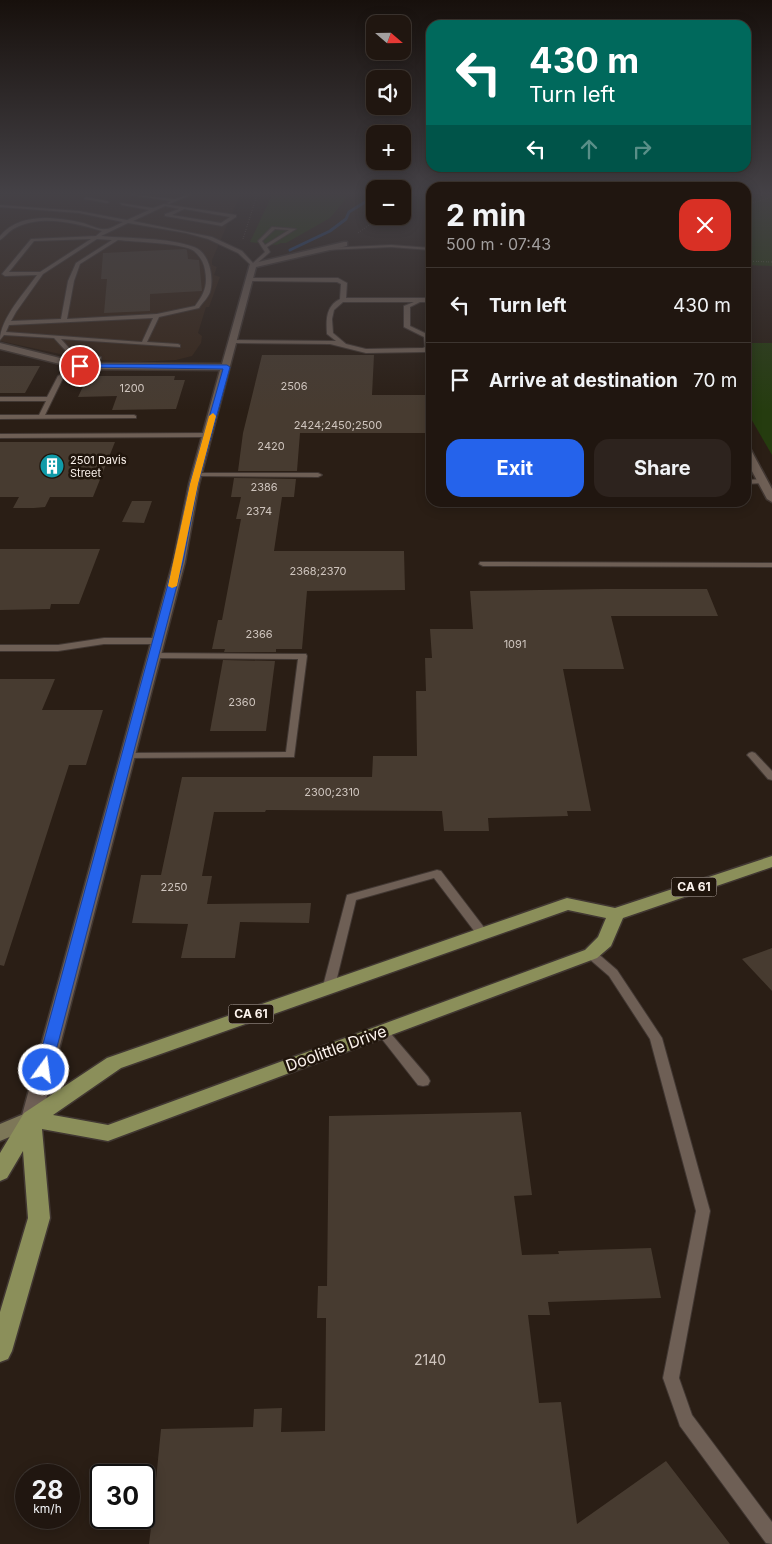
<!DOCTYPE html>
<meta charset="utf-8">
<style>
:root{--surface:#201610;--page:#2d231e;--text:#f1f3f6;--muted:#a29f9f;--line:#3d3530;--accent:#2563eb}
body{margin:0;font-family:Inter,sans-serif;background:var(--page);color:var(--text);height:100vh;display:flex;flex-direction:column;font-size:19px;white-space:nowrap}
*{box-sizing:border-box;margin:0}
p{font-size:16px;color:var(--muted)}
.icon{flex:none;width:28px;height:28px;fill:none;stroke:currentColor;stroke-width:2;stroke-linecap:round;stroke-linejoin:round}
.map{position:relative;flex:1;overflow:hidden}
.panel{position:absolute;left:426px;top:182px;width:325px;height:325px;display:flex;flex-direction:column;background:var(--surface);border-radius:15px;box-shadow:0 2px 12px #0003,0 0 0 1px var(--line)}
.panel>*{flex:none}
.hud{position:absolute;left:426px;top:20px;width:325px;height:152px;border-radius:15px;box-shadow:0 2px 12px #0003,0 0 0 1px var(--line);background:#00695c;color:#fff;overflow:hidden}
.needle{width:32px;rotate:110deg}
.controls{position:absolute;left:366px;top:15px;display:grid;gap:10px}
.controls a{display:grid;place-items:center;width:45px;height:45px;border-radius:10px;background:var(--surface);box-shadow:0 2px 12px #0003,0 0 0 1px var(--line);font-size:25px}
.speed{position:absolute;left:15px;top:1464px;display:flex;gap:10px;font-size:25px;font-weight:700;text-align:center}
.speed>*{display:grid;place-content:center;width:65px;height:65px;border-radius:50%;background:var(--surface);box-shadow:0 2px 12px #0003,0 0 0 1px var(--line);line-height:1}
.speed small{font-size:12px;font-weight:400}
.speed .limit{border:2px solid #111;border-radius:8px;background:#fff;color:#111}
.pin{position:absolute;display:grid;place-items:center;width:42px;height:42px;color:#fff;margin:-21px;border:2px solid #fff;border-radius:50%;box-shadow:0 1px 5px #0007}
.me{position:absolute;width:55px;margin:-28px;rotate:14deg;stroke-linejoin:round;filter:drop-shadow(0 0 4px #0008)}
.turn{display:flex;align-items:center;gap:18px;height:105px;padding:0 20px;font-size:22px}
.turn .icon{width:65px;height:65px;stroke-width:2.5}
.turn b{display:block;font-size:35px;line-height:42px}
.lanes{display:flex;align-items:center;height:48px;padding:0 20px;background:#0003;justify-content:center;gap:25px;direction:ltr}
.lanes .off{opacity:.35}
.round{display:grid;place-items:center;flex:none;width:52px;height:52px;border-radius:15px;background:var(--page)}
.summary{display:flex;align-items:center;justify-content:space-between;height:85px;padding:0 20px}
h1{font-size:30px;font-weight:700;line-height:38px}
.cta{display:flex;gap:10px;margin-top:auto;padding:10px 20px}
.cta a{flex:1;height:58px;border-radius:15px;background:var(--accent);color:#fff;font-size:20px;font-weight:700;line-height:58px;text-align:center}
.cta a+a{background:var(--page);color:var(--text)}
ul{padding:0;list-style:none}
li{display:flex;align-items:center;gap:15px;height:75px;padding:0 20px;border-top:1px solid var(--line)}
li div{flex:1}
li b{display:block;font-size:19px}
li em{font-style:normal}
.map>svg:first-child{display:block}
</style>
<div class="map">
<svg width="772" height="1544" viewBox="0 0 772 1544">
<rect width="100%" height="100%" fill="#2a1e15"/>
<polygon fill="#372619" points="0,195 240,195 212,260 212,265 217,267 214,275 220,277 209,307 206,307 198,333 202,336 201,343 192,356 176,360 137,362 83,359 0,341"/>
<g fill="#253c0f">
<polygon points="272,195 349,195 330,218 286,243 281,243 276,245 250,242"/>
<polygon points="746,195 772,195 772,266 746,265"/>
<polygon points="746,343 772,343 772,455 746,410"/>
</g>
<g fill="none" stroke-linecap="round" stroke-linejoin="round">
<polyline stroke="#1b4685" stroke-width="3" points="290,250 330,231 346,219 349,212 375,196"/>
</g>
<g fill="#473b30">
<polygon points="185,249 187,250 188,259 199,260 202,291 150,294 150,311 104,313 107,279 101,279 103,253"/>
<polygon points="262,355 374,355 372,395 428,395 431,433 300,433 297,471 238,471 243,433"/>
<polygon points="0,366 40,366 25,393 0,393"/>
<polygon points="88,376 175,376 174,380 185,380 176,409 112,410 117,396 78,397"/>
<polygon points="0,442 115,442 93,497 50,497 45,507 34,508 13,508 19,497 0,497"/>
<polygon points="234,478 296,479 294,497 282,497 274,551 404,551 405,590 307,591 302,649 276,649 276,652 224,652 225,649 212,649 218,620 222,620 241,519 236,519 241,497 231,497"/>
<polygon points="132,501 152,501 144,523 122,522"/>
<polygon points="0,549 100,549 79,604 51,604 50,609 0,610"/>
<polygon points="604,589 707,589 718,616 611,616 624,669 563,669 591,811 567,811 568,816 488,818 489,831 444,831 442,811 266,810 265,812 214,812 202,876 212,876 207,904 311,903 309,923 240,922 235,958 181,958 188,924 132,923 141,875 161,875 182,777 372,777 373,756 417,756 416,691 426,691 425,658 432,658 430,629 473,629 470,591"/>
<polygon points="223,660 275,661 266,731 210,731"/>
<polygon points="0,679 55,679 42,710 103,710 86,765 69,765 4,966 0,965"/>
<polygon points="772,948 772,991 742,959"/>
<polygon points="521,1112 532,1195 514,1196 522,1255 559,1254 558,1251 651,1248 661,1298 548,1302 550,1315 528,1315 539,1403 561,1402 577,1524 666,1461 730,1544 149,1544 153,1511 147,1510 151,1480 156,1480 161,1429 253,1427 254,1409 282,1408 281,1432 325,1431 326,1318 317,1318 318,1286 327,1286 329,1116"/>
</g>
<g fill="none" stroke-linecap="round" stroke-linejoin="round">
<defs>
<g id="lane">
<polygon points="131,195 175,199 186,195 191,195 169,204 167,203 171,201"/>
<polygon points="86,197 107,201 109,202 107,203 84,199"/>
<path d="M120 203 153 208 164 204 236 215V217L222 226 165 216V214L179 209 165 206 133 221 212 237 242 251 253 263 265 252 258 241 272 227 296 229 267 247 270 252 253 267 238 253 208 239 186 233 128 223 101 236C131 239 166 237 194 247 210 253 214 278 210 292 208 298 202 303 199 308L159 317 147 342 178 344 180 345V347L61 339 69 348 101 357V359L99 360 65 350 54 338 4 335 0 340C0 319 25 292 37 275L5 276 2 274 31 239 96 236 102 231C75 223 41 214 15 228 9 231 5 237 0 240V236C20 212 56 217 83 223 90 225 99 230 106 229 111 229 118 224 123 222L79 213 0 207V205L79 211 127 220 149 210 122 205ZM184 209 230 217 221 223 172 215ZM275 229 289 230 265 245 262 241ZM91 239 40 272H9L34 241ZM97 239 112 240 76 263 68 281 61 319 11 321 16 312 43 274ZM118 240C133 242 184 243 194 251 200 256 204 263 205 270 208 286 204 294 195 306L157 314 67 319 74 281 80 264ZM153 318 142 342 6 332 9 325Z"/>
<polygon points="391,245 431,248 431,250 391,247 325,250 323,249 325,248"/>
<path d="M249 278H338L347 283 346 298H431V302H420L410 307V326L429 335 431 347 425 352 366 353 330 344 232 343 231 342 234 340 336 341 327 334C326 319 326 306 340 299L341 284 337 282 247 281ZM343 302H414L404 306V327L424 337 425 347 423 348 366 349 346 344 333 333 332 319 334 310Z"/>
<polygon points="80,364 82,365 82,367 63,378 45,415 134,415 136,416 136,418 0,419 0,415 39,415 46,401 0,401 0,397 47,397 58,376"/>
<polygon points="0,434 208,433 211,435 208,437 0,438"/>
<polygon points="197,473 318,473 322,475 318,477 195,476 193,475"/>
<polygon points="763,479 766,479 766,483 746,484 746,480"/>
<polygon points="480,562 772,563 772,567 483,566 479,564"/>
<polygon points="104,638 158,638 162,641 158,644 104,644 58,651 0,651 0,645 58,645"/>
<polygon points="153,653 306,654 307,656 294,757 123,758 121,756 126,753 286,752 298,659 150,658 149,656"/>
<polygon points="752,752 755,753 772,771 772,780 768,779 749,757 747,755 749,753"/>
<polygon points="437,870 441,871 486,930 488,933 486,936 478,936 434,878 356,900 335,986 333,989 329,990 325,989 323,986 347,895"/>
<polygon points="591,950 595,951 617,970 662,1038 710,1211 679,1378 692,1415 772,1522 772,1544 766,1543 680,1426 663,1378 696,1211 650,1039 609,976 587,957 585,954 587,951"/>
<polygon points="382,1026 386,1028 428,1077 430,1081 428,1085 423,1086 418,1085 378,1034 376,1031 378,1028"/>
</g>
<g id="street">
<polygon points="344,242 347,242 347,246 256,267 199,484 185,562 41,1119 38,1125 31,1127 24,1125 21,1119 173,562 189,484 220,370 80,369 0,349 0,343 80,363 222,364 250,264"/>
<polygon points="746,447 751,450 772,489 772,502 767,499 746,460"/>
</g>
<polygon id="secondary" points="31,1111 38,1113 41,1119 38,1125 0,1141 0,1124"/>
<path id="primary" d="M772 856V867L623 918 611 946 597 958 108 1141 42 1129 50 1218 12 1351 8 1359 0 1362V1312L28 1218 23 1151 7 1178 0 1181V1153L24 1113 107 1058 561 900 567 898 615 908ZM568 910 606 918 598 937 585 950 108 1125 53 1115 121 1068Z"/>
</defs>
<use href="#lane" stroke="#413732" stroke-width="2"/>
<use href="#street" stroke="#413732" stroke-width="3"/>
<use href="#secondary" stroke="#413732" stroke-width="3"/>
<use href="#primary" stroke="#413732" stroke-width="3"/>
<g stroke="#968c84" stroke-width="1" stroke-dasharray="0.5 2" stroke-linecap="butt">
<polyline points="402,201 411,195"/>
<polyline points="746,205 772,197"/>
<polyline points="358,233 382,216"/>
<polyline points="243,239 257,195"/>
<polyline points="746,261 772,262"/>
</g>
<use href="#lane" fill="#6e5f55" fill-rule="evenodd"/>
<use href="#street" fill="#6e5f55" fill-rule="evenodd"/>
<use href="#secondary" fill="#7d7758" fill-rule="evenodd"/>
<use href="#primary" fill="#8b8f5a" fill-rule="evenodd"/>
</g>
<linearGradient id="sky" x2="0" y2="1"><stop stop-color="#17100c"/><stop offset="0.47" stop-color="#444146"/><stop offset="1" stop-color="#444146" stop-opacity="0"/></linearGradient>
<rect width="772" height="411" fill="url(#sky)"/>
<polygon fill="#2563eb" stroke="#184099" points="80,364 227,365 230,367 198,484 183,562 51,1070 49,1074 44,1076 39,1074 36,1070 174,562 190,484 223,369 77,367 76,366"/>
<polygon fill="#f59e0b" points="213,413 216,416 198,484 177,586 172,588 168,586 190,484 209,416"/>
<defs>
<symbol id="building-disc" viewBox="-11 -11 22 22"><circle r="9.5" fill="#0f9aa8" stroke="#20150c"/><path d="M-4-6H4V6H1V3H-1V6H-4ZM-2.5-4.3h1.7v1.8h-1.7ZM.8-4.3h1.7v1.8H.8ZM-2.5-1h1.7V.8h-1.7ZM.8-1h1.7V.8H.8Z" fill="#fff"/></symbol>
</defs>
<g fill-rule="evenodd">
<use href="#building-disc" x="38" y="452" width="28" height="28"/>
</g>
<g text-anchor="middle" stroke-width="5" stroke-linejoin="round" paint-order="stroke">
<g font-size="11" fill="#cfc5be">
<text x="294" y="390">2506</text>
<text x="132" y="392">1200</text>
<text x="338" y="429">2424;2450;2500</text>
<text x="271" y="450">2420</text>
<text x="264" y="491">2386</text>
<text x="259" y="515">2374</text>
<text x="318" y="575">2368;2370</text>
<text x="259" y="638">2366</text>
<text x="515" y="648">1091</text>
<text x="242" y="706">2360</text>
<text x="332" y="796">2300;2310</text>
<text x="174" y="891">2250</text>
</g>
<g font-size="11" fill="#fcf3ed" stroke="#20150c" text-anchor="start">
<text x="70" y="464">2501 Davis<tspan x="70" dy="13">Street</tspan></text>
</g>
<g fill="#20150c" stroke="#bab0aa" stroke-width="1">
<rect x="671.5" y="877.5" width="45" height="19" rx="4"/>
<rect x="228.5" y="1004.5" width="45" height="19" rx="4"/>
</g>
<g font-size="12" font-weight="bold" fill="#fcf3ed">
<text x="694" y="891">CA 61</text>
<text x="251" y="1018">CA 61</text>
</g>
<g font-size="14" fill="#cfc5be">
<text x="430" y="1365">2140</text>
</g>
<g font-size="16" fill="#fcf3ed" stroke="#20150c">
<text transform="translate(336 1048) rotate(-20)" y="6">Doolittle Drive</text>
</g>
</g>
</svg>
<div class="controls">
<a><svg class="needle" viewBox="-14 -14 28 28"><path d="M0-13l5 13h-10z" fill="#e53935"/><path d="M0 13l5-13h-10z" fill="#a29f9f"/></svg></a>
<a><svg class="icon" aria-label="sound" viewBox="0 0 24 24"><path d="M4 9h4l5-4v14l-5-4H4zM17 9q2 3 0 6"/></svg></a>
<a>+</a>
<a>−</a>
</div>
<div class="speed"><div>28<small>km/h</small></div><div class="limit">30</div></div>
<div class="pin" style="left:80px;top:366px;background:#d93025"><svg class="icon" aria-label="arrive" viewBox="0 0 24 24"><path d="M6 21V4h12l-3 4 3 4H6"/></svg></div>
<svg class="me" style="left:44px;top:1070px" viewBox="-20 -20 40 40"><circle r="17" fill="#2563eb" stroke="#fff" stroke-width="3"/><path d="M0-11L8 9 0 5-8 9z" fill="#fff"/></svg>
<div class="hud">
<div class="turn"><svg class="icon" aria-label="left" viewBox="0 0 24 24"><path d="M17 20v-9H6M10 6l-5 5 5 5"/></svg><div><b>430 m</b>Turn left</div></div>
<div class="lanes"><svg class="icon" aria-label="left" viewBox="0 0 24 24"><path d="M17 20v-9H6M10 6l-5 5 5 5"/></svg><svg class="icon off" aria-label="ahead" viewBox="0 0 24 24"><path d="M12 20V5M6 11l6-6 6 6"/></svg><svg class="icon off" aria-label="right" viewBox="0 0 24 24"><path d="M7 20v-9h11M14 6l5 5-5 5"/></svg></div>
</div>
<section class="panel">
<div class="summary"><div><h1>2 min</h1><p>500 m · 07:43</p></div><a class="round" style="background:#d93025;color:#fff"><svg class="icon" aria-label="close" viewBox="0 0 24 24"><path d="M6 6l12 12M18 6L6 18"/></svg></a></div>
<ul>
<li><svg class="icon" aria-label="left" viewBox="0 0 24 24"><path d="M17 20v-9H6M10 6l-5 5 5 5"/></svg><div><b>Turn left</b></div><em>430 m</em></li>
<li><svg class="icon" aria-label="arrive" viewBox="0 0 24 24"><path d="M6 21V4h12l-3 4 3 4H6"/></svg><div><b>Arrive at destination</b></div><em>70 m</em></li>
</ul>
<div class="cta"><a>Exit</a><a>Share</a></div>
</section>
</div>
